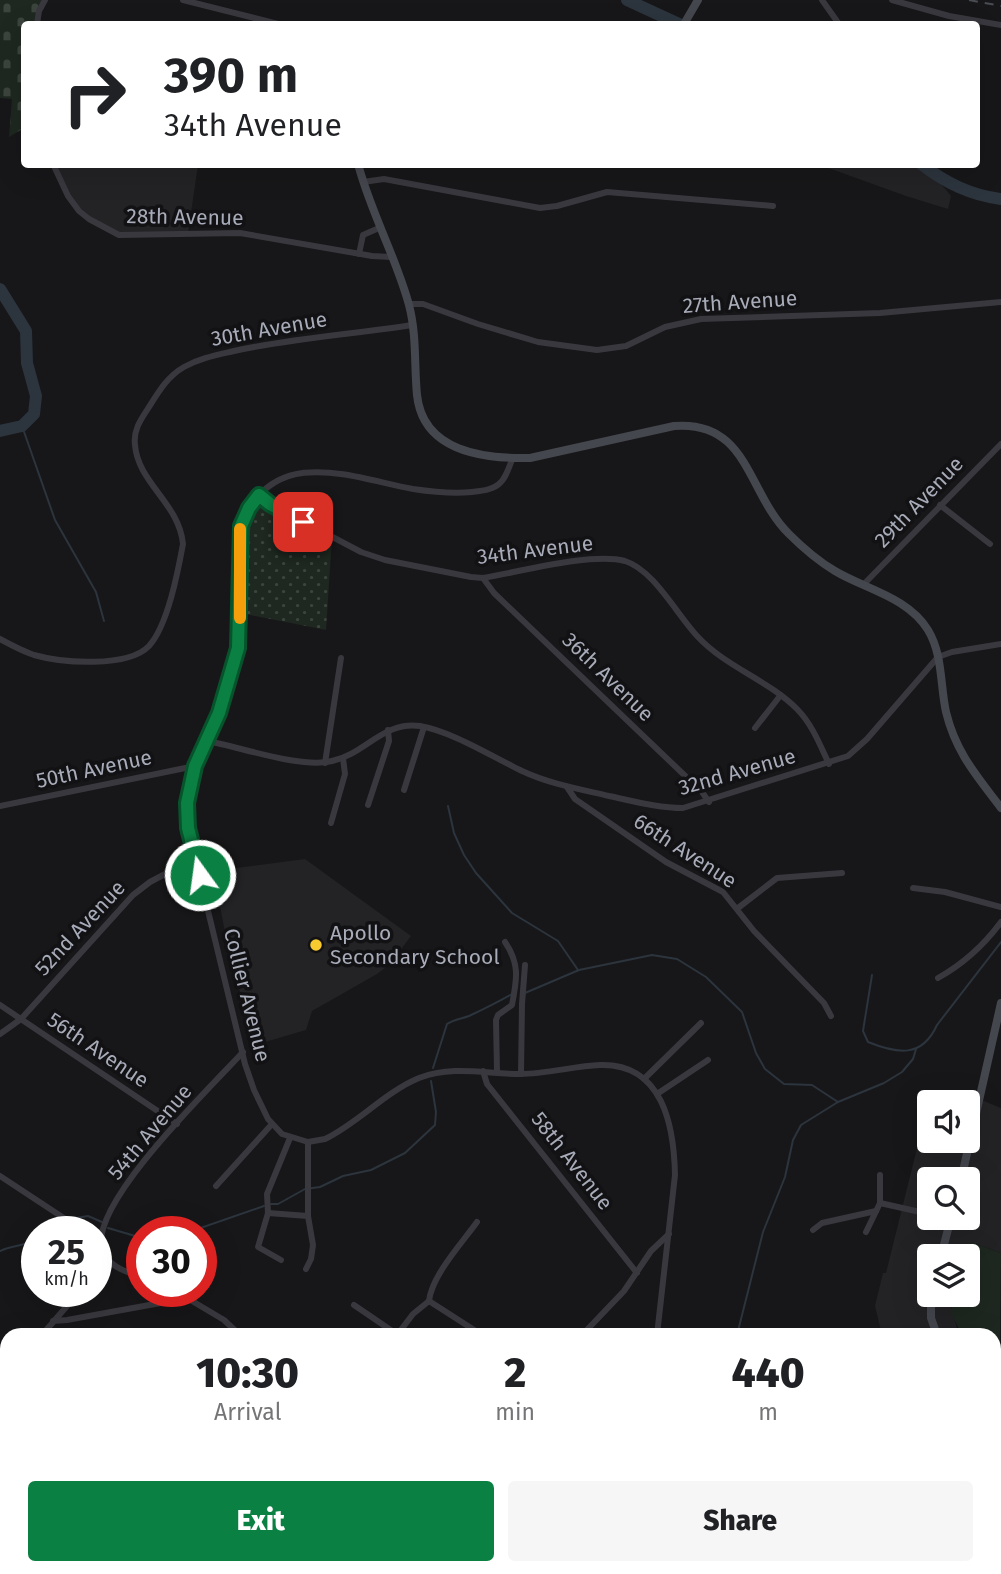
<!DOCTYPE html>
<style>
:root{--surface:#fff;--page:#f6f6f6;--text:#202124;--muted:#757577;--accent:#0b8043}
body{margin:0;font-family:"Fira Sans",sans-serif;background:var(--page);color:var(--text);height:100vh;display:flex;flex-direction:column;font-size:26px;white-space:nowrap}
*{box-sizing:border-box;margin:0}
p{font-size:23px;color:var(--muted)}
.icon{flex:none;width:38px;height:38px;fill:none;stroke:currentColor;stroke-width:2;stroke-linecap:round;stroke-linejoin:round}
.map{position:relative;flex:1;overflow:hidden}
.details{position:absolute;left:0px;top:1328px;width:1001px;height:247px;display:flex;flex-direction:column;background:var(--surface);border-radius:21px 21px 0 0;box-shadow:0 7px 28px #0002}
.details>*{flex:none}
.hud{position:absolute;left:21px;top:21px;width:959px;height:147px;border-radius:7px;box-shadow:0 7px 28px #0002;background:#fff;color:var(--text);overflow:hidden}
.controls{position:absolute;left:917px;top:1090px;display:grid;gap:14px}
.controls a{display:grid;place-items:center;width:63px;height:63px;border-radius:7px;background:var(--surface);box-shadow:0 7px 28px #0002;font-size:35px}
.speed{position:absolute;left:21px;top:1216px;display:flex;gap:14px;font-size:35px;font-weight:700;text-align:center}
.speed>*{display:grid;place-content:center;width:91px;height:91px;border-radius:50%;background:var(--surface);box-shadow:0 7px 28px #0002;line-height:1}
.speed small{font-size:18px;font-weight:400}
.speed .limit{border:10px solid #d22;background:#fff;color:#111}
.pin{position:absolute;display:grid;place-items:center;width:60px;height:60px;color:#fff;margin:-30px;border-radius:14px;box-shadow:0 4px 10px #0006}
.me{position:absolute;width:77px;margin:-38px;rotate:346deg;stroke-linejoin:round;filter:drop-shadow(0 0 5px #0008)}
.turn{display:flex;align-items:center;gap:24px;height:147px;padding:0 28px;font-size:32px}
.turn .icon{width:91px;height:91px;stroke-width:2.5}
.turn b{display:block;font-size:49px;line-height:60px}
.eta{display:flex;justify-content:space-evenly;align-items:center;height:119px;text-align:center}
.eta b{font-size:42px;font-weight:800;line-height:49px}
.cta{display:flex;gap:14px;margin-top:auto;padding:14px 28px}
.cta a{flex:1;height:80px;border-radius:7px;background:var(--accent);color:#fff;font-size:28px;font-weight:800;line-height:80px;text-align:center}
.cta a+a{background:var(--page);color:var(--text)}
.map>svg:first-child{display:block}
</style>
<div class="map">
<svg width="1001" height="1574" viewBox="0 0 1001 1574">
<defs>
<pattern id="grass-dots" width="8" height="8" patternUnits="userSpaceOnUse" patternTransform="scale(1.75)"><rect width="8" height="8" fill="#1e2720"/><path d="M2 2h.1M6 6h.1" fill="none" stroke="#3c443e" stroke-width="1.8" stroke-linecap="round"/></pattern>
<pattern id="forest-crowns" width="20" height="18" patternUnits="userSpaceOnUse" patternTransform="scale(1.75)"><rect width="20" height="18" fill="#1e2720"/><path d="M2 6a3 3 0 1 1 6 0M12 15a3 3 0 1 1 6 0" fill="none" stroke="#3c443e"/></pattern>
<pattern id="cemetery-stones" width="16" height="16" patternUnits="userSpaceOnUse" patternTransform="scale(1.75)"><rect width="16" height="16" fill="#1e2720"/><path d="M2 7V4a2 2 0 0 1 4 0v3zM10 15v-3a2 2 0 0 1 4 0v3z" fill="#3c443e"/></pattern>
</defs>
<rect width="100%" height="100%" fill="#171719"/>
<g fill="#232326" fill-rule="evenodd">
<polygon points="54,165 198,165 188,233 119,234 79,211"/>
<polygon points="820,165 916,165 937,179 951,196 948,209 906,196"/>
<polygon points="305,859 411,936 389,965 377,974 312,1011 306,1030 255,1045 229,953 214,875 236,868"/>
<path d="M979 1099 1001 1108V1253L971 1242 965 1247 962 1256H929V1295H952L951 1305 957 1329 962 1335H882L875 1306 883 1273H886L928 1104 929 1141H968V1115L975 1117ZM929 1180H968V1218H929Z"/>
<polygon points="7,1506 7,1568 38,1568 32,1574 0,1574 0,1508"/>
</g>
<polygon fill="url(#grass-dots)" points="259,495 332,537 326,630 240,613 239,533"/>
<g fill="url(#forest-crowns)">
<polygon points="494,1568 549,1568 561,1574 498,1574"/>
<polygon points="572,1568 641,1568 641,1574 569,1574"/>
<polygon points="669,1568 705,1568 714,1574 668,1574"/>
</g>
<polygon fill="url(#cemetery-stones)" points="0,0 45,0 37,24 24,24 24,128 9,137 12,99 0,98"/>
<polygon fill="#1e2720" points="971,1242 1001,1253 1000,1342 994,1343 994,1335 962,1335 952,1315 952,1295 968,1295 968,1256 962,1256 968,1243"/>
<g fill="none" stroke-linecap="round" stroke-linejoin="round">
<g stroke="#2c343d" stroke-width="2">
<polyline points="22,426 55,520 96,592 104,621"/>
<polyline points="448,806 454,833 464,855 476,873 512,913 558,941 578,970"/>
<path d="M872 975 863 1031 868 1042C898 1054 922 1058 937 1025L1001 942"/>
<polyline points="525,993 579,970 652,955 677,959 706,977 742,1012 756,1053 765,1069 784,1084 812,1085 838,1102"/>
<path d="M433 1068 447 1024C454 1019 461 1019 469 1016 484 1009 498 1002 512 994"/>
<polyline points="271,1204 278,1204 305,1189 320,1187 343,1176 371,1170 405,1153 435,1125 436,1112 431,1081"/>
<polyline points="70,1219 88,1216 102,1222"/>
<polyline points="108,1228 142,1238"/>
<polyline points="48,1232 65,1222"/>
<polyline points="189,1232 264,1206"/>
<path d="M0 1251C12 1245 26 1246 37 1239"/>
<polyline points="737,1335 763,1232 785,1177 793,1140 801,1125 838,1102 884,1083 902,1072 913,1059 916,1049"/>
<polyline points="634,1574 635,1568"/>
</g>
<g stroke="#2c343d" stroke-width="12">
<polyline points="627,0 679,24"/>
<path d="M921 164C946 183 970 195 1001 199"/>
<polyline points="0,289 26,331 27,363 36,396 34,414 22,426 0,431"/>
</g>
<g stroke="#38383e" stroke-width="6">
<polyline points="183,0 278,24"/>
<polyline points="822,0 839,24"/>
<polyline points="892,0 949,16 1001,25"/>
<polyline points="37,24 39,11 45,0"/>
<polyline points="53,164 68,196 79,211 89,219 119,235 240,233 372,256 391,257"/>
<polyline points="363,182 384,179 540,208 557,206 607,192 773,206"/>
<polyline points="359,254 363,235 379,228"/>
<polyline points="409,304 423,304 478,324 538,342 597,350 626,346 665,327 701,319 880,313 1001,302"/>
<path d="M513 458C509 466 507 476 501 482 494 490 481 491 472 492 452 494 433 492 413 489 353 478 277 445 244 519 235 538 240 562 241 582 242 611 241 639 234 667 221 722 181 770 188 828L245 1064 254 1090 268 1119 282 1134 308 1142 325 1139C358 1123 385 1092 419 1078 453 1065 486 1074 520 1074 547 1074 574 1066 600 1065 663 1063 674 1126 675 1175L657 1335"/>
<path d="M259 495 270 504 361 552 385 560 471 577 483 578C519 572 592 552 625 561 654 570 677 615 698 637 726 667 768 680 797 709 812 724 820 745 829 764"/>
<polyline points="940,505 990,544"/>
<polyline points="483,578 494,593 702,792 709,802"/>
<polyline points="863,585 1001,444"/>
<path d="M0 639C11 645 22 651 34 655 62 663 128 668 149 646 168 625 178 571 183 544 179 503 138 483 135 445 133 430 141 419 149 407 159 391 168 376 184 367 200 358 217 355 234 351 293 338 354 334 413 325"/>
<polyline points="755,728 780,696"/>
<path d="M207 741C241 747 301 769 332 761 365 754 383 721 420 726 451 731 493 757 522 771 550 784 579 789 609 796 633 801 658 808 683 808L848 756 867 739 938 657 952 652 1001 644"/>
<polyline points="325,763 341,658"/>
<polyline points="567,787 575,799 666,862 723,892 754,931 824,1003 831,1016"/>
<polyline points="404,790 424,727"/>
<polyline points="368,805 389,741 388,730"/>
<polyline points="0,806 195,766"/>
<polyline points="331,823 345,774 343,758"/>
<polyline points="913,888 945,892 1001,907"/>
<polyline points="738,908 777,878 842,873"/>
<path d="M938 978C963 964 984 945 1001 922"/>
<polyline points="0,1005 177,1124"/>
<polyline points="0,1034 21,1019 133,895 150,882 195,858"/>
<polyline points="483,1071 487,1084 637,1273"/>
<path d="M497 1072 496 1020 498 1015 512 1005C517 979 520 964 505 942"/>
<polyline points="521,1074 522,1004 525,965"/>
<polyline points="644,1079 701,1023"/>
<polyline points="657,1094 708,1060"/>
<polyline points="0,1176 85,1232"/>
<polyline points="216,1186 272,1124"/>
<polyline points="880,1203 929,1214"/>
<polyline points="268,1213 308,1216"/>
<polyline points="813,1230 822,1223 876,1211"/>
<polyline points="866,1232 880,1203 880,1175"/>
<path d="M96 1240C103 1245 101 1248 105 1255 112 1268 129 1273 142 1277"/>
<path d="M101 1243C99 1195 209 1089 243 1052"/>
<polyline points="281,1260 258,1247 268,1213 267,1194 290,1138"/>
<polyline points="306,1269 311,1259 313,1245 308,1216 308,1142"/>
<polyline points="96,1276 110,1262"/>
<polyline points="177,1292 224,1320 240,1335"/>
<path d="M429 1301C432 1275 462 1243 477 1222"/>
<polyline points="429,1301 482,1335"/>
<polyline points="354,1305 398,1335"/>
<polyline points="53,1321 67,1320 188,1298"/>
<polyline points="42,1335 79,1292"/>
<polyline points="397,1335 413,1314 429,1301"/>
<polyline points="582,1335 624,1291 651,1251 669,1234"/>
<polyline points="994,1365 1001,1361"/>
<polyline points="0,1388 7,1381"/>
<polyline points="0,1473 7,1471"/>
<polyline points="186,1568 192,1574"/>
<polyline points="448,1568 453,1574"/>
<polyline points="83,1574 88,1568"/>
<polyline points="292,1574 300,1568"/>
<polyline points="371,1574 378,1568"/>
<polyline points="881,1574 885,1568"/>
</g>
<g stroke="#45474e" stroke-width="8">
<polyline points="684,24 698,0"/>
<path d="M358 164C371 213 396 257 409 305 417 336 414 365 417 395 423 452 484 459 530 458L674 426C749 420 747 493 789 534 803 548 818 561 835 571 865 589 908 597 928 630 943 655 940 685 946 712 956 753 977 776 1001 808"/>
<polyline points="961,1180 1001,1003"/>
<polyline points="941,1256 951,1218"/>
<polyline points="931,1295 931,1318 937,1335"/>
<polyline points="994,1447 1001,1457"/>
</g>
<polyline stroke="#4a4c53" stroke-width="2" stroke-dasharray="9 7" stroke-linecap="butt" points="969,0 1001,6"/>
</g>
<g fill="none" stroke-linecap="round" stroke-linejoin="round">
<defs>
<polyline id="route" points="200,875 188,828 187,803 195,766 219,713 238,648 241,526 249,508 259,495 270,504 303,522"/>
</defs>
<use href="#route" stroke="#07532c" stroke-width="18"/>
<use href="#route" stroke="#0b8043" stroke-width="12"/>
<polyline stroke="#f59e0b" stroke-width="12" points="240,529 240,618"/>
</g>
<circle fill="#f7ca30" stroke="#121214" stroke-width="2.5" cx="316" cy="945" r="7"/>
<g text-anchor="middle" stroke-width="7" stroke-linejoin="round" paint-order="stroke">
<g font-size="21" fill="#a8acb9" stroke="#121214">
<text transform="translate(185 217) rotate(1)" y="7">28th Avenue</text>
<text transform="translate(740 302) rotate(-4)" y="7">27th Avenue</text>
<text transform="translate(269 329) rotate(-10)" y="7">30th Avenue</text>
<text transform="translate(919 502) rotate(-46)" y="7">29th Avenue</text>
<text transform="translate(535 550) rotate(-7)" y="7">34th Avenue</text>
<text transform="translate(608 677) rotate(44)" y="7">36th Avenue</text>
<text transform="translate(94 769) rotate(-12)" y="7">50th Avenue</text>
<text transform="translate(737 772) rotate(-16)" y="7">32nd Avenue</text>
<text transform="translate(685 851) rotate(33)" y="7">66th Avenue</text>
<text transform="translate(80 928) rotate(-47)" y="7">52nd Avenue</text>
<text transform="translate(247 995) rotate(76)" y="7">Collier Avenue</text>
<text transform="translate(98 1050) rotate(34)" y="7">56th Avenue</text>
<text transform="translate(150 1132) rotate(-50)" y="7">54th Avenue</text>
<text transform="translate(572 1161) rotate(52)" y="7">58th Avenue</text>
</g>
<g font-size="21" fill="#a8acb9" stroke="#121214" text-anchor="start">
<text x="330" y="940">Apollo<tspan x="330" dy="24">Secondary School</tspan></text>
</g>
</g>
</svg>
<div class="controls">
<a><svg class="icon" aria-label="sound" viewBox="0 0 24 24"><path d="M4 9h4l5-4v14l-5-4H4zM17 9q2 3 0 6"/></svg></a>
<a><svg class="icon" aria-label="search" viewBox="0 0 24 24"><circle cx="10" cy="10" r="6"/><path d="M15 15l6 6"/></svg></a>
<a><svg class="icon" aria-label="layers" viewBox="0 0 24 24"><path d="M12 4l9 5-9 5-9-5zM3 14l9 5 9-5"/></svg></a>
</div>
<div class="speed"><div>25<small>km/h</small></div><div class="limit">30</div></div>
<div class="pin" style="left:303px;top:522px;background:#d93025"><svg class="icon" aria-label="arrive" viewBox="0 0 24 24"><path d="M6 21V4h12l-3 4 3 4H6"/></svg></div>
<svg class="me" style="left:200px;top:875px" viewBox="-20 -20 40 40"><circle r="17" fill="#0b8043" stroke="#fff" stroke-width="3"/><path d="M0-11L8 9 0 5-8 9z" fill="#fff"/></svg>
<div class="hud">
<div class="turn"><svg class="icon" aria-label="right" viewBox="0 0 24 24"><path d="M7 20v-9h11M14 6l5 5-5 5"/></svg><div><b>390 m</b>34th Avenue</div></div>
</div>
<section class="details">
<div class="eta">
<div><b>10:30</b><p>Arrival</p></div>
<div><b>2</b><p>min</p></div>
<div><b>440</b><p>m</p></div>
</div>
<div class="cta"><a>Exit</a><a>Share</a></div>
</section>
</div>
